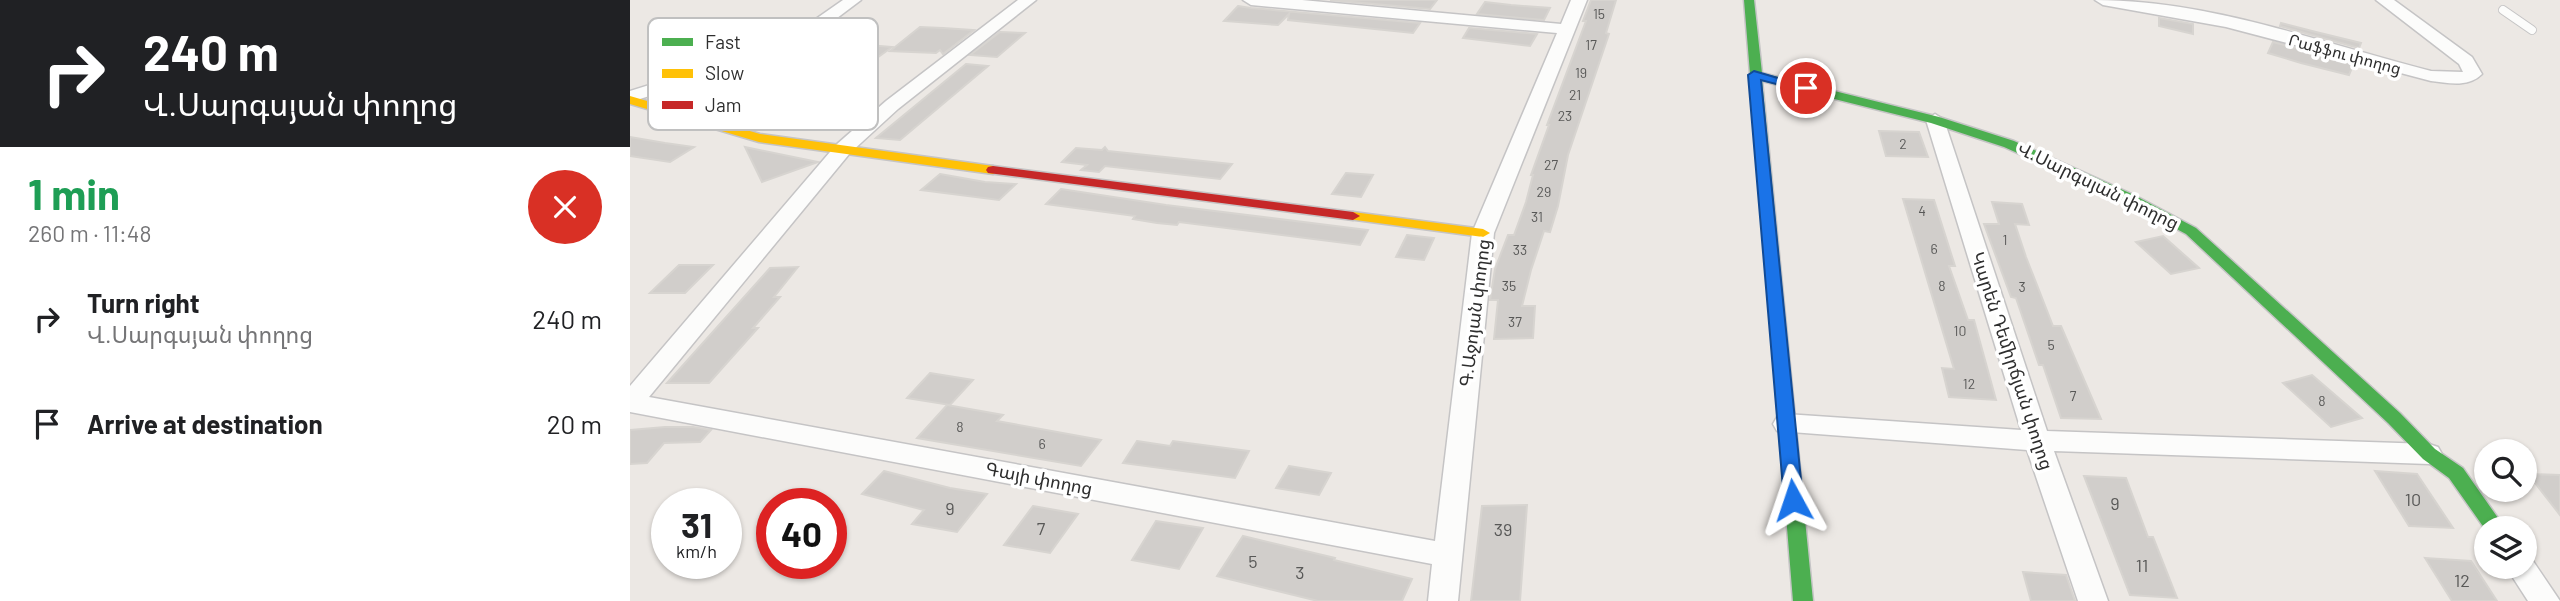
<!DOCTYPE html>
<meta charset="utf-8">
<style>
:root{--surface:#fff;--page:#f2f2f2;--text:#202124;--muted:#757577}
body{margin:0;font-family:Barlow,"Noto Sans Armenian",sans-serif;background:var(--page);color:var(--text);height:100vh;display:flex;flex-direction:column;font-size:26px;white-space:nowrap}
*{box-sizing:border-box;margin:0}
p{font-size:23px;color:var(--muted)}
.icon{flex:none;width:38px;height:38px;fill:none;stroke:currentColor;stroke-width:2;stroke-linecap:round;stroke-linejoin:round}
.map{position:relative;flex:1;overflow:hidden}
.panel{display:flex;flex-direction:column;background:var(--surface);width:630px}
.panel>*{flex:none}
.top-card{background:#202124;color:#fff;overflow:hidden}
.fabs{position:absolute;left:1844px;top:439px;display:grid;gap:14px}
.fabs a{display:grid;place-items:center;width:63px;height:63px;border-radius:50%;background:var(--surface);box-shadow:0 2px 5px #0004;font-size:35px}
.speed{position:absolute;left:21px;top:488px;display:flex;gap:14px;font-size:35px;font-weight:700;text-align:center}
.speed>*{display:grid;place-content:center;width:91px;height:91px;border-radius:50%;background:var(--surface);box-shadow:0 2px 5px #0004;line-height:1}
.speed small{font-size:18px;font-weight:400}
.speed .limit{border:10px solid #d22;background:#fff;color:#111}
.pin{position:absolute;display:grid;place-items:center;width:60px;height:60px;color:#fff;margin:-30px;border:4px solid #fff;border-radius:50%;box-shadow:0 2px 7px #0007}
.me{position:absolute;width:77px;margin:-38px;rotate:355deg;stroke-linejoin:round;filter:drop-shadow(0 0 5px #0008)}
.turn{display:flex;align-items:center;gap:24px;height:147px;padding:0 28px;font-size:32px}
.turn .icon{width:91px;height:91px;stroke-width:2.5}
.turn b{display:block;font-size:49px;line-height:60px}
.round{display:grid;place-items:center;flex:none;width:74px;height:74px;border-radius:37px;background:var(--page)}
.summary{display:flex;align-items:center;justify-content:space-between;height:119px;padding:0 28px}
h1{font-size:42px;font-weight:700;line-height:52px;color:#1e9e55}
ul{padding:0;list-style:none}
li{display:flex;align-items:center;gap:21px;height:105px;padding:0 28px}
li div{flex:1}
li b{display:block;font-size:26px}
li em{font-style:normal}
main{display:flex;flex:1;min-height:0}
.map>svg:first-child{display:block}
</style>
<main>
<section class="panel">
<div class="top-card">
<div class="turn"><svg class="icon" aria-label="right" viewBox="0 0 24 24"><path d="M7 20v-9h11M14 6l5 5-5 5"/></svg><div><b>240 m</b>Վ.Սարգսյան փողոց</div></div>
</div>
<div class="summary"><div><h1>1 min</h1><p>260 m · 11:48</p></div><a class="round" style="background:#d93025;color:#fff"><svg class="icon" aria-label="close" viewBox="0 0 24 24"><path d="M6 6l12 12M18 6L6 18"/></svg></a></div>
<ul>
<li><svg class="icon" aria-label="right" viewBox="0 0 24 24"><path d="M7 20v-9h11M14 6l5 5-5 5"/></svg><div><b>Turn right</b><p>Վ.Սարգսյան փողոց</p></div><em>240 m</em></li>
<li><svg class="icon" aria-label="arrive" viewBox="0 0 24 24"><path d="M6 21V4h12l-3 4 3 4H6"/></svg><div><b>Arrive at destination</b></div><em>20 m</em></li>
</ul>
</section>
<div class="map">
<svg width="1930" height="601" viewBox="0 0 1930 601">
<rect width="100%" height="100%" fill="#ece8e4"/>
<g fill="#d1cecb" stroke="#d7d4d0" stroke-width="2">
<polygon points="700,0 807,0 800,9"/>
<polygon points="961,0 986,0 976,33 979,34 938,155 928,206 920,232 914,231 901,270 892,306 905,306 903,338 864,339 868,300 860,300 865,269 878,235 884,235 896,202 903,175 901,175 919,125 917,125 956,21 953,21"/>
<polygon points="855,2 881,5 920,8 914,20 847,14"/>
<polygon points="608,6 621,8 790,23 783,33 658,20 659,14 648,25 594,21"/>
<polygon points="1529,18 1563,24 1563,34 1529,26"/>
<polygon points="1651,23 1686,32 1731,43 1729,48 1650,26"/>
<polygon points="290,27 313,28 344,30 313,54 310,50 306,53 260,51"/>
<polygon points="839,28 907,34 900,46 833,38"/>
<polygon points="370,32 395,33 367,57 340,55"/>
<polygon points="1643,42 1724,63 1719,75 1671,63 1638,53"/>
<polygon points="215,43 262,47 222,76 173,72"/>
<polygon points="336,64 358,66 270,140 246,138"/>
<polygon points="1249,131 1289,132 1298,157 1256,156"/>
<polygon points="0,137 35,143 64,147 40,162 0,156"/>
<polygon points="115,147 188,162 132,182"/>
<polygon points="475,147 478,151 602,164 590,179 475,166 469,172 451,170 457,165 432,162 446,148 472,150"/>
<polygon points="716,173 743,175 731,197 702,194"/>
<polygon points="310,174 355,182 386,184 369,200 291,190"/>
<polygon points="431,189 536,205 738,230 730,245 549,222 547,225 527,223 503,219 505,216 416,204"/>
<polygon points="1273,199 1304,200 1325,266 1319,266 1338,320 1344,320 1366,400 1319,397 1312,368 1324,369"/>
<polygon points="1362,202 1392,204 1399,225 1385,224 1396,257 1423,326 1431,326 1471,419 1431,418 1413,365 1409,365 1386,298 1381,297 1354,224 1369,224"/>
<polygon points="777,235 804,238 794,260 766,257"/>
<polygon points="1533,236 1569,268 1541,274 1506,242"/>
<polygon points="49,265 83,265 55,293 20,293"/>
<polygon points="168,267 144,297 150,297 123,328 128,328 79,383 37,383 140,268"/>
<polygon points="300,373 343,380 320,405 277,398"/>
<polygon points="1682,375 1732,418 1701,427 1653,383"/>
<polygon points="317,405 373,415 367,421 471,440 451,466 287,438"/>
<polygon points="35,427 63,427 81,430 70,442 34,443 17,463 0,464 0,430"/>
<polygon points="507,441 540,446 543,441 619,451 605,478 493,463"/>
<polygon points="659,466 701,473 689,495 646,488"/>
<polygon points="254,471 320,488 357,494 327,532 282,524 294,510 232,494"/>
<polygon points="1745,471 1787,474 1823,528 1779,526"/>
<polygon points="1898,474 1930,475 1930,515"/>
<polygon points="1454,476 1496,478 1518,537 1523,537 1547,598 1500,595"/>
<polygon points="897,505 890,601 841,601 852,506"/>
<polygon points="403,506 448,514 420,553 374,545"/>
<polygon points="526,521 573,528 549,569 502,560"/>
<polygon points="613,536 705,558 704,560 782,579 772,601 688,601 587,576"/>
<polygon points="1795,558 1841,561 1867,601 1822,601"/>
<polygon points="1393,572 1436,575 1445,601 1401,601"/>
</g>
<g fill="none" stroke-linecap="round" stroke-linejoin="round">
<defs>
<polyline id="lane" points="1873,10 1902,30"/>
<g id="street">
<polygon points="213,0 231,0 162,52 0,102 0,91 150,44"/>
<polygon points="388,0 406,0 268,109 220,153 19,397 805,541 842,233 927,33 621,5 613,0 672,0 931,24 941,0 957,0 864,233 828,601 798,601 802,564 0,412 0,386 206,145 256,101"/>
<path d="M1465 0C1580 0 1691 43 1801 71L1833 72 1829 64 1746 0H1764L1842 57 1852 74C1838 88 1818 83 1801 81L1596 27 1473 5Z"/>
<polygon points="1305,114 1314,120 1417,431 1799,444 1808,447 1812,454 1808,461 1799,464 1424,451 1478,601 1448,601 1397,450 1147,431 1143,424 1147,417 1156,414 1391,430 1296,120"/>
<polygon points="1895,556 1901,558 1930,601 1898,601 1876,567 1895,567"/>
</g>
<polygon id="fast" points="1114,0 1124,0 1132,73 1309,117 1384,141 1504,195 1566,228 1770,413 1805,449 1833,468 1875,528 1857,528 1857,532 1819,478 1793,459 1758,423 1556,234 1494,201 1374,147 1301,123 1132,81 1183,601 1163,601"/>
<g id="slow">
<polygon points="0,96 130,134 363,166 370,170 363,174 129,142 0,104"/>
<polygon points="723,212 853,229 860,233 853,237 718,219 716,216"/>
</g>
<polygon id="jam" points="363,166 723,212 730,216 723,220 358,173 356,170 358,167"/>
</defs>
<use href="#lane" stroke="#c5c4c5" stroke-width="10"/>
<use href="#street" stroke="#c5c4c5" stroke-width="3"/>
<use href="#fast" stroke="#c5c4c5" stroke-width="3"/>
<use href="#slow" stroke="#c5c4c5" stroke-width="3"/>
<use href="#jam" stroke="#c5c4c5" stroke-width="3"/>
<use href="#lane" stroke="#fcfcfb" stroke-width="8"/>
<use href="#street" fill="#fcfcfb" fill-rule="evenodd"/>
<use href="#fast" fill="#4caf50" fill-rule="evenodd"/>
<use href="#slow" fill="#ffc107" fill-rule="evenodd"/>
<use href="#jam" fill="#c62828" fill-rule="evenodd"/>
</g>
<polygon fill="#1a73e8" stroke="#114b97" stroke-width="2" points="1124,71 1182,88 1176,92 1131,80 1173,500 1170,505 1163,508 1157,505 1154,500 1118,75"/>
<g text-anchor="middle" stroke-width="7" stroke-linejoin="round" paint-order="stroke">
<g font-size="14" fill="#585857">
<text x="969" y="19">15</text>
<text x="961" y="50">17</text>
<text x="951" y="78">19</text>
<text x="945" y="100">21</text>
<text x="935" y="121">23</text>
<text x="1273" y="149">2</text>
<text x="921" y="170">27</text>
<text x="914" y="197">29</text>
<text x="1292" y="216">4</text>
<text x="907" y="222">31</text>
<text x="1375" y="245">1</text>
<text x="1304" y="254">6</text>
<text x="890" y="255">33</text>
<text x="879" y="291">35</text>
<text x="1312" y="291">8</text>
<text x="1392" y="292">3</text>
<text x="885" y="327">37</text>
<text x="1330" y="336">10</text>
<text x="1421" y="350">5</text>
<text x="1339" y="389">12</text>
<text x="1443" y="401">7</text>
<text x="1692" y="406">8</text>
<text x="330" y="432">8</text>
<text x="412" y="449">6</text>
</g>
<g font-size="16" fill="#2e2e2e" stroke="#fff">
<text transform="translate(1715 54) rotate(15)" y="6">Րաֆֆու փողոց</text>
</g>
<g font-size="18" fill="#2e2e2e" stroke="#fff">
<text transform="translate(1468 186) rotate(26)" y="6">Վ.Սարգսյան փողոց</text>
<text transform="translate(845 313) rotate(-83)" y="6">Գ.Աջոյան փողոց</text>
<text transform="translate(1382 361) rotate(72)" y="6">Կարեն Դեմիրճյան փողոց</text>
<text transform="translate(409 479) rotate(11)" y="6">Գայի փողոց</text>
</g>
<g font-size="18" fill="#585857">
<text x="1783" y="506">10</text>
<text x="1485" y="510">9</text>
<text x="320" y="515">9</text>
<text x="411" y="535">7</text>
<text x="873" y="536">39</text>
<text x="623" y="568">5</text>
<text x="1512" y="572">11</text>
<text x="670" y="579">3</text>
<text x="1832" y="587">12</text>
</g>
</g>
<rect x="18" y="18" width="230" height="112" rx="10" fill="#fff" stroke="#c0c0c0" stroke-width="2"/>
<rect x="32" y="38" width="31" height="8" fill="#4caf50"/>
<rect x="32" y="69" width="31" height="9" fill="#ffc107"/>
<rect x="32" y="101" width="31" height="8" fill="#c62828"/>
<g font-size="19" fill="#2e2e2e">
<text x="75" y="49">Fast</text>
<text x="75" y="80">Slow</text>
<text x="75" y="112">Jam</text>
</g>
</svg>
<div class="fabs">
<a><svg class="icon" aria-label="search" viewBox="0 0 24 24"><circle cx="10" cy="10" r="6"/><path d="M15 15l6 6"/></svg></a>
<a><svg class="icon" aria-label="layers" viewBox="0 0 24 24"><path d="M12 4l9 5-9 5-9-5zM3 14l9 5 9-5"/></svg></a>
</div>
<div class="speed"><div>31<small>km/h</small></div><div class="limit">40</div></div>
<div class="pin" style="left:1176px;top:88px;background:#d93025"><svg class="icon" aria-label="arrive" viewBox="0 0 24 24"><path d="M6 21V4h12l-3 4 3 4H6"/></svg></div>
<svg class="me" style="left:1163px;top:500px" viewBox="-20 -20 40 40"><path d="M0-17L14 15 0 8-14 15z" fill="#1a73e8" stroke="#fff" stroke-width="4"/></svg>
</div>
</main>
